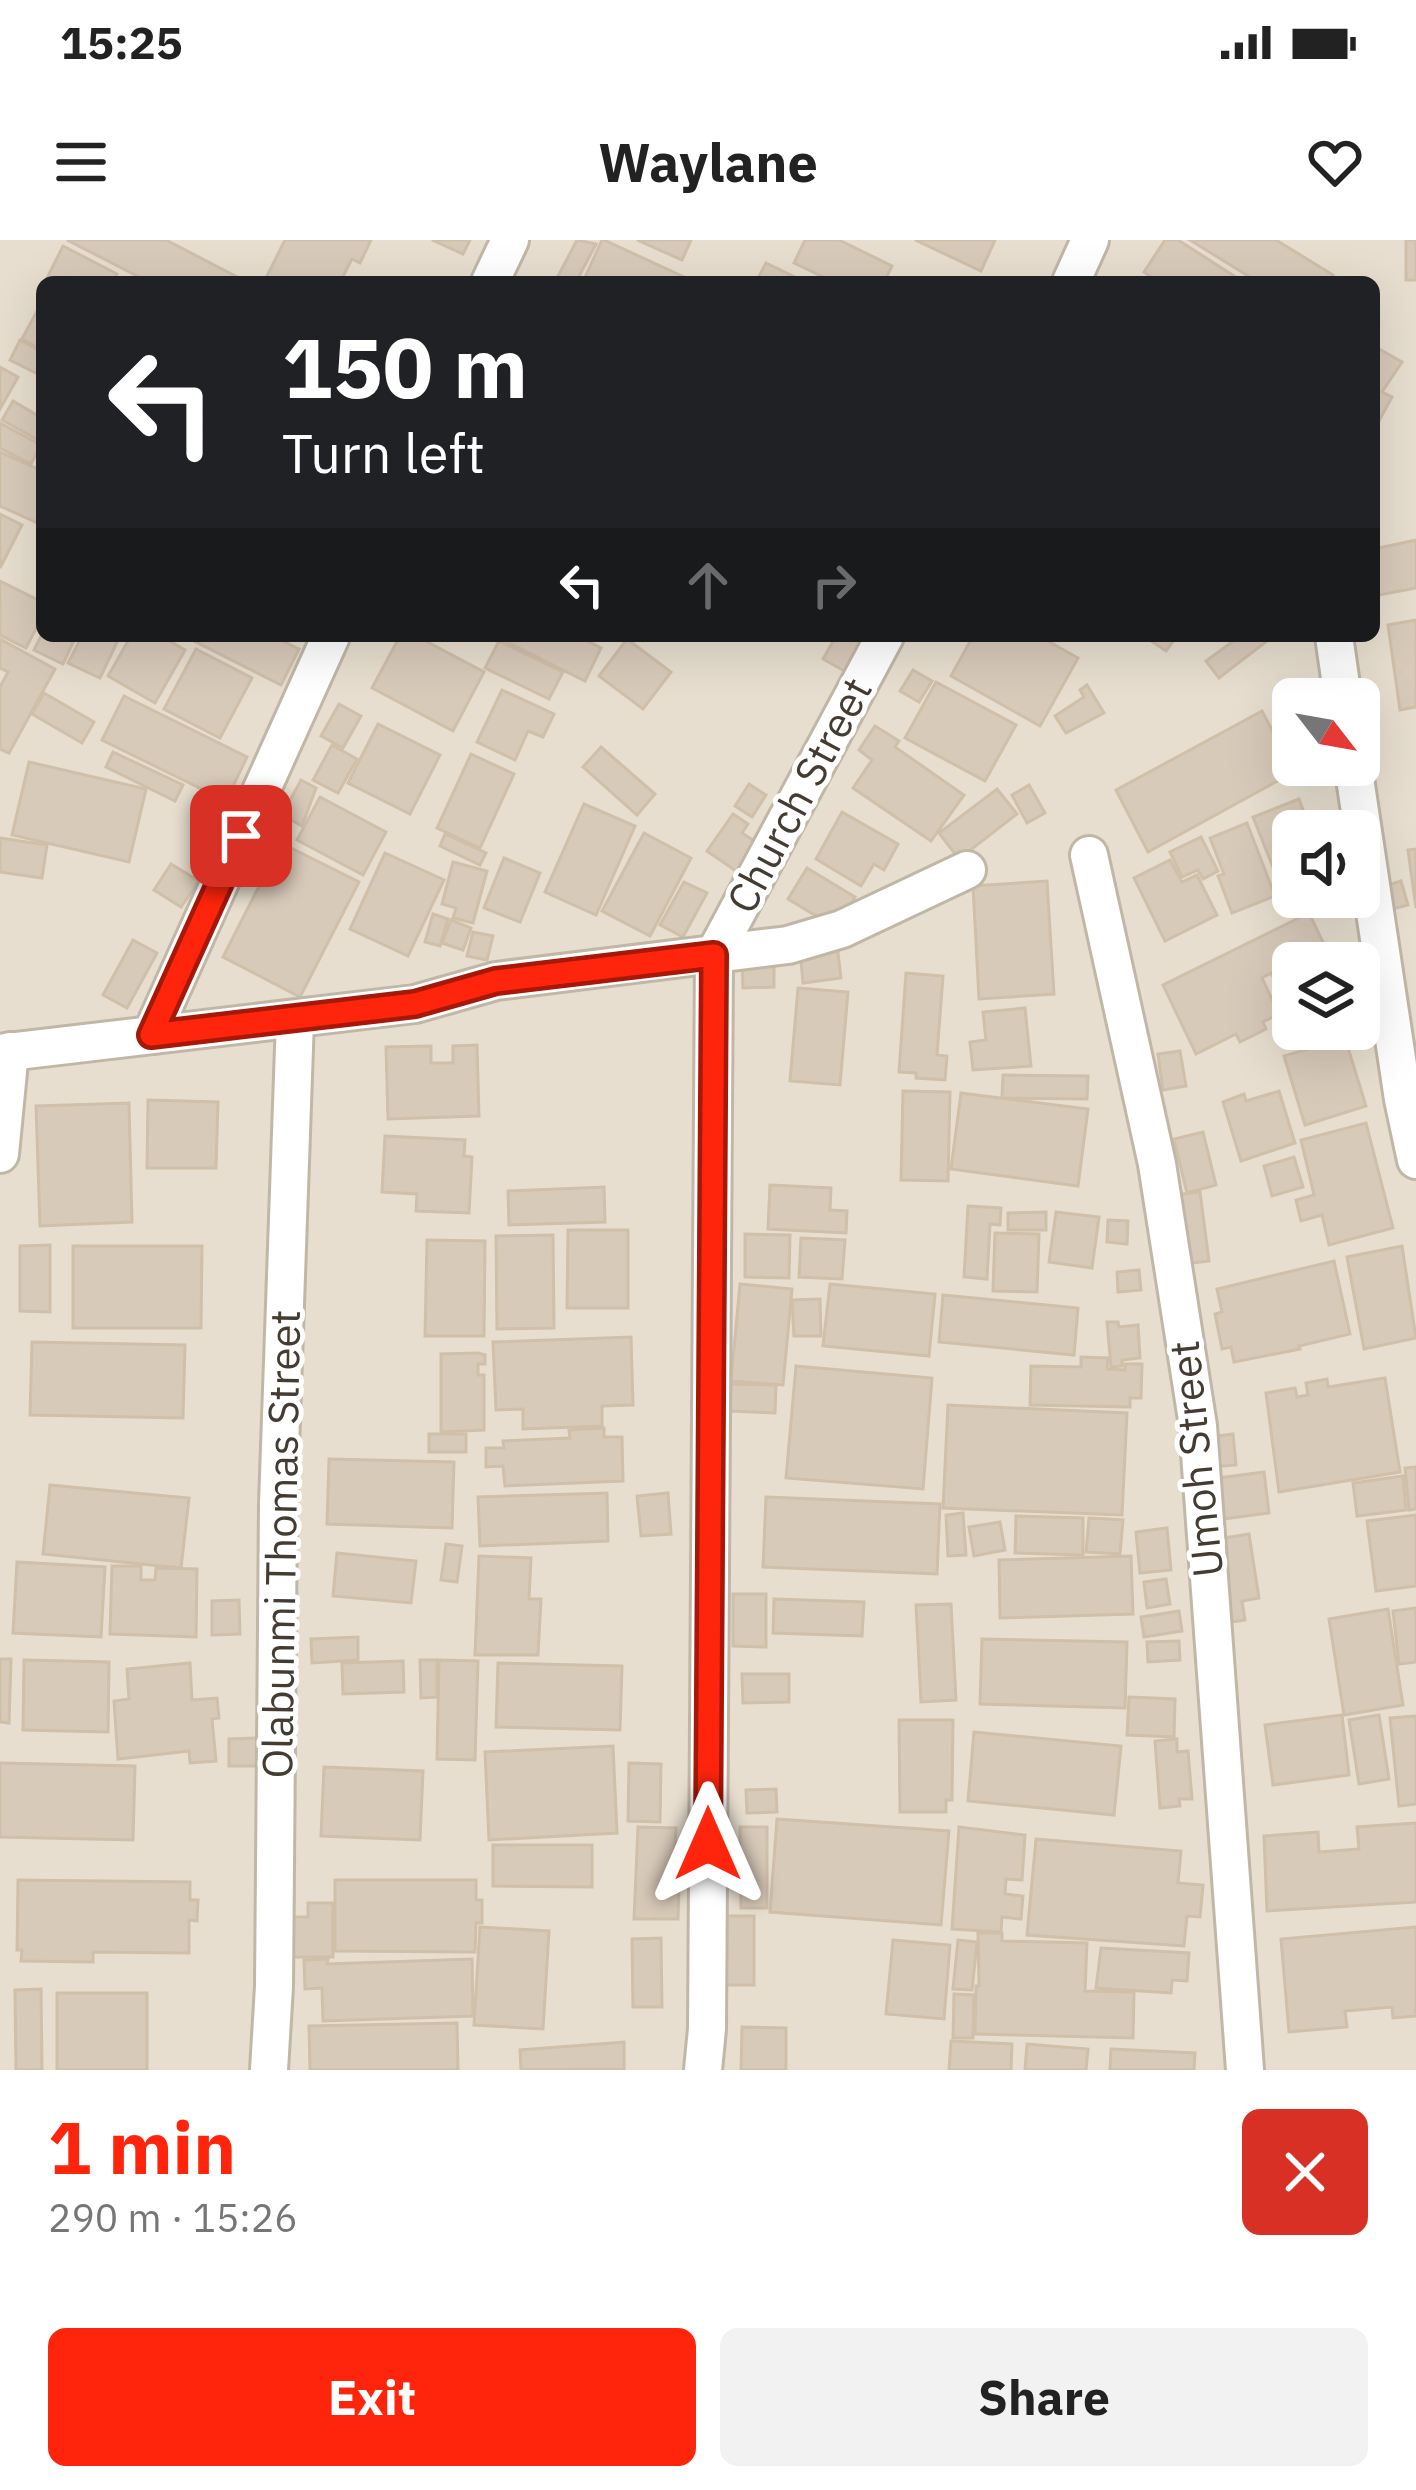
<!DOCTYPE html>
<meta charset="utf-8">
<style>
:root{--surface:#fff;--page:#f2f2f2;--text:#222;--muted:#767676;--accent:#ff250c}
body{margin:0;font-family:"IBM Plex Sans",sans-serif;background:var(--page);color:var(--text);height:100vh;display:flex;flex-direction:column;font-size:45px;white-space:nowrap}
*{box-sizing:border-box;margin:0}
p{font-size:39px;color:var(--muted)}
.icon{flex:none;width:66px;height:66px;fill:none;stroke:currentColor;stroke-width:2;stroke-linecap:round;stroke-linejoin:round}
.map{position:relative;height:1830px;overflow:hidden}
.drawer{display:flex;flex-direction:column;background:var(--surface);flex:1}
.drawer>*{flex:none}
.banner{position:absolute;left:36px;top:36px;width:1344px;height:366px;border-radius:18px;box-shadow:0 12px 48px #0002;background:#202124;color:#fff;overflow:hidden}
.needle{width:78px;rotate:121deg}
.controls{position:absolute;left:1272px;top:438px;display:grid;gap:24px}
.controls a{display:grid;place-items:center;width:108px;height:108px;border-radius:18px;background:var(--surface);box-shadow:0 12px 48px #0002;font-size:60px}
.pin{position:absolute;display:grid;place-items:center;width:102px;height:102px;color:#fff;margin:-51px;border-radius:24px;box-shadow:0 6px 18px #0006}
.me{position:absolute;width:132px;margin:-66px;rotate:0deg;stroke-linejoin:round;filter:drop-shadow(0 0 9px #0008)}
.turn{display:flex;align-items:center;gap:42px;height:252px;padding:0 48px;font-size:54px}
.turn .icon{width:156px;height:156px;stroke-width:2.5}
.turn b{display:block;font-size:84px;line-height:102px}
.lanes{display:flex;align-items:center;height:114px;padding:0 48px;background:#0003;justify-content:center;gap:60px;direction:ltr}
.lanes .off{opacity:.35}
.round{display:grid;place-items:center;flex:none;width:126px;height:126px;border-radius:18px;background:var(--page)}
.headline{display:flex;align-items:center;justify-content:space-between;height:204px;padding:0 48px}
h1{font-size:72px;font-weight:800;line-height:90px;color:var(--accent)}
.primary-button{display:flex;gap:24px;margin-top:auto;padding:24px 48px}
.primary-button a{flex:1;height:138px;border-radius:18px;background:var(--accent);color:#fff;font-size:48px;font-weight:800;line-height:138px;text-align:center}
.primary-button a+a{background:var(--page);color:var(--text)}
.status{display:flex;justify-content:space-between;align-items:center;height:84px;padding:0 60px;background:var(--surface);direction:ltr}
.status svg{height:33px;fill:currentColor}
header{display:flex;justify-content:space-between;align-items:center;height:156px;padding:0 48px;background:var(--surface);font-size:54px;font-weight:800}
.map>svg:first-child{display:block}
</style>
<div class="status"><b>15:25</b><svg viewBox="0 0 49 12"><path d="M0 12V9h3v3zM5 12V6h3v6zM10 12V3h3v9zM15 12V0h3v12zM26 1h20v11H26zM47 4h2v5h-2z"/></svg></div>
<header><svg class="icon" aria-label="menu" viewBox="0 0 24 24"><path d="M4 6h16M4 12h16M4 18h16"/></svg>Waylane<svg class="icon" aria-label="heart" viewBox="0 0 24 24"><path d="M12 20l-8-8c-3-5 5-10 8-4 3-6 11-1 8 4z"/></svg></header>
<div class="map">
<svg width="1416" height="1830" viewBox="0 0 1416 1830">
<rect width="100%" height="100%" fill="#f3ede2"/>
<path fill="#e7decf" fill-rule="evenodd" d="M0 0H1416V1830H0ZM42 42H1374V396H42ZM1293 459H1359V525H1293ZM1293 591H1359V657H1293ZM1293 723H1359V789H1293Z"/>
<g fill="#d8cab9" stroke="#d0bfa9" stroke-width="3">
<polygon points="67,0 166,0 245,41 149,42"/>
<polygon points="285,0 371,0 360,23 352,19 340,42 264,42"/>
<polygon points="432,0 470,0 463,14"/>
<polygon points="577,0 596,4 576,42 555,42"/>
<polygon points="602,0 604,0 695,42 583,42"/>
<polygon points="637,0 691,0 682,20"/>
<polygon points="805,0 839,0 892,26 884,42 834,42 794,23"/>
<polygon points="915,0 995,0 981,31"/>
<polygon points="1165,0 1178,0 1242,41 1159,42 1144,32"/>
<polygon points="1190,0 1276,0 1333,35 1329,42 1258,42"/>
<rect x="1406" y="0" width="10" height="40"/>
<polygon points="63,6 117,34 112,42 45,42"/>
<polygon points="766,23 801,40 800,42 756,42"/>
<polygon points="42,62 42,110 22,99"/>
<polygon points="20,100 42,112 42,136 10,120"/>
<polygon points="1374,106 1402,122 1382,152 1392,157 1374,190"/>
<polygon points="0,127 18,137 0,169"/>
<polygon points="13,161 42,178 38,200 2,180"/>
<polygon points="0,183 41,205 31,224 0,208"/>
<polygon points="0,212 42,231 42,285 0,266"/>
<polygon points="0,274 22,285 0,328"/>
<polygon points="1416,300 1416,348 1374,356 1374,309"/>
<polygon points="0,341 42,362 42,377 26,408 0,395"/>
<polygon points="1416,380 1416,467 1400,470 1388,385"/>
<polygon points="42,394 76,396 63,424 34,410"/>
<polygon points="82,396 120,396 100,438 68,423"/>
<polygon points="131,396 161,396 185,410 155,463 108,436"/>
<polygon points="196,396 272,396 299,409 281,445 194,401"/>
<polygon points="400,396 416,396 484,432 453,491 372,448"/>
<polygon points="495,396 578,396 601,408 585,441"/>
<polygon points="836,396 869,396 848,433 823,419"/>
<polygon points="973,396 1039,396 1078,418 1040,486 951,436"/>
<polygon points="1144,396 1177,396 1166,411"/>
<polygon points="1240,396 1271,398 1219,438 1206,421"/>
<polygon points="0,399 55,429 9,513 0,509 0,447 8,432 0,428"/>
<polygon points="627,399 671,432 643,469 599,436"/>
<polygon points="499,401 563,432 549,459 485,428"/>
<polygon points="196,409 252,438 220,498 164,469"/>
<polygon points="913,430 932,441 919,462 900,451"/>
<polygon points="936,442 1016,485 985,541 905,498"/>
<polygon points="1087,445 1104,473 1066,493 1055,476 1084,457 1080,450"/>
<polygon points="502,450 554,474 543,497 528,491 515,520 477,502"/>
<polygon points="44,453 94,482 82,503 32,474"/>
<polygon points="124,456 247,517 226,561 102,500"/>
<polygon points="339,464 361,476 343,508 321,496"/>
<polygon points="1262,471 1294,532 1148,612 1116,550"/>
<polygon points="378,484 440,515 410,574 348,543"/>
<polygon points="875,486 899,501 895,507 964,555 931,601 853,548 872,520 859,510"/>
<polygon points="332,505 357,519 338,553 313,540"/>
<polygon points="601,507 655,554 637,575 583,527"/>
<polygon points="113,512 183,545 175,561 106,527"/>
<polygon points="471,514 514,534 480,608 437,588"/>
<polygon points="29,522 146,549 129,622 12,595"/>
<polygon points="301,540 316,548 302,586 282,575"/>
<polygon points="749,544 766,555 752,577 735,566"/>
<polygon points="1029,545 1045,573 1027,583 1012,555"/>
<polygon points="997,549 1017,574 959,619 939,593"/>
<polygon points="320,557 386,592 363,635 297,600"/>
<polygon points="1299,559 1308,583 1291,589 1293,656 1291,652 1284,655 1253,577"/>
<polygon points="584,564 635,586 596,675 545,652"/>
<polygon points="842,572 898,604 884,630 874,624 861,646 816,619"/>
<polygon points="733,574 748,584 742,593 756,602 736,631 707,611"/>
<polygon points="1247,583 1275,656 1232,673 1218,636 1224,634 1210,598"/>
<polygon points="644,593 691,618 650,696 602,671"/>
<polygon points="445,594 486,613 480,625 440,606"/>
<polygon points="1201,597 1218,631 1203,639 1198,630 1182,637 1170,612"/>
<polygon points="0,598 47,605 42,638 0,632"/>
<polygon points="281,603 359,642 300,757 223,717"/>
<polygon points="1416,609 1416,668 1408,610"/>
<polygon points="385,613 444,640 408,716 350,689"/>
<polygon points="504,618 540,633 520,682 484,668"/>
<polygon points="1170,620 1182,642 1197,635 1217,675 1165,701 1134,638"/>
<polygon points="453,622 487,631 473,683 453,678 456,668 442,664"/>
<polygon points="171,624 199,641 181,667 154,650"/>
<polygon points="807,628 855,657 836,688 788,659"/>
<polygon points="1047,641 1054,754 979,759 973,646"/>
<polygon points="1401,641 1408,665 1389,670 1382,647"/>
<polygon points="684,642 707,653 683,697 660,685"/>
<polygon points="1309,673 1333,723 1293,723 1293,775 1271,733 1262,738 1279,774 1263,782 1266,789 1240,802 1236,794 1196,814 1163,745"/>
<polygon points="433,674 448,679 440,706 425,702"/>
<polygon points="451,680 471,688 463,710 442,703"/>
<polygon points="473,692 493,696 487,720 467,716"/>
<polygon points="133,700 157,713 127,768 103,755"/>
<polygon points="837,705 841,738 803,743 800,710"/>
<polygon points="742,719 774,719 774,747 743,748"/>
<polygon points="906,733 943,736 937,815 947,816 945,840 916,838 916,833 899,832"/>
<polygon points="798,748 848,752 840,845 790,841"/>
<polygon points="1025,768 1031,826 973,830 970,802 986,800 983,772"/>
<polygon points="1345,798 1366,866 1305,885 1284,816"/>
<polygon points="477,805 479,876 388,879 386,807 431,806 431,823 453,823 453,806"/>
<polygon points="1180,811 1186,846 1163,850 1158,814"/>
<polygon points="1003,835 1088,836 1087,859 1002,858"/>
<polygon points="903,851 950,852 948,941 901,940"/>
<polygon points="1279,851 1295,903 1241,921 1223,862 1244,854 1246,861"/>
<polygon points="961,853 1088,869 1078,946 951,929"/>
<polygon points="148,860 218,862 216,928 147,928"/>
<polygon points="129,863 132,982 40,986 36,866"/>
<polygon points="1366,883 1393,988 1329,1005 1322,975 1301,981 1296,960 1314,955 1301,900"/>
<polygon points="1203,892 1216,945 1187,953 1174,899"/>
<polygon points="385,896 465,900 464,916 472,917 469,973 416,971 417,954 382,952"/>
<polygon points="1294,917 1303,947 1272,956 1264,926"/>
<polygon points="770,945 831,948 830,970 847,971 846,993 768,989"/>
<polygon points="604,947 605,982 509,985 508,951"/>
<polygon points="1200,952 1209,1021 1183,1024 1174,955"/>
<polygon points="968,966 1001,968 1000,985 990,984 987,1039 964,1037"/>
<polygon points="1046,972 1046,990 1008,990 1008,973"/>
<polygon points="1056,972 1099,977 1092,1028 1049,1022"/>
<polygon points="1108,980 1128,981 1127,1004 1107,1002"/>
<polygon points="568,990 628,990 628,1068 567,1068"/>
<polygon points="995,993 1039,994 1037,1052 993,1051"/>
<polygon points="745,994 790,995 789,1038 745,1037"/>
<polygon points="553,995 554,1088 497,1089 496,996"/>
<polygon points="801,998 845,1000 842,1039 799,1037"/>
<polygon points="427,1000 485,1001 484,1096 425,1096"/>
<polygon points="50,1005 50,1072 20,1071 20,1006"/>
<polygon points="73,1006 202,1006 201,1088 73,1088"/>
<polygon points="1402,1006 1416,1098 1364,1109 1347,1017"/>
<polygon points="1334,1021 1350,1094 1299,1106 1300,1109 1234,1122 1231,1107 1222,1109 1215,1074 1222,1072 1217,1049"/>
<polygon points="1139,1030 1141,1050 1118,1052 1117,1032"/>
<polygon points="740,1044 792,1049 783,1145 731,1141"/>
<polygon points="830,1044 935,1054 929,1116 823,1106"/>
<polygon points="943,1055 1078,1068 1074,1115 939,1102"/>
<polygon points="820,1059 821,1096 794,1096 792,1060"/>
<polygon points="1107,1082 1118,1082 1119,1087 1138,1085 1140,1118 1122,1120 1122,1126 1111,1127"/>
<polygon points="631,1097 633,1165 602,1166 602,1186 523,1189 523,1169 496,1170 493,1102"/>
<polygon points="32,1102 185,1105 183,1178 30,1175"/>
<polygon points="478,1113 485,1115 485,1124 478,1124 478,1135 484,1135 484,1190 441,1192 441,1114"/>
<polygon points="1081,1117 1108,1118 1107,1129 1125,1130 1125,1124 1142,1124 1141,1158 1130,1158 1130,1167 1030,1165 1031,1126 1081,1127"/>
<polygon points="796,1126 932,1138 923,1249 786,1238"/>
<polygon points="1385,1138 1400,1232 1279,1252 1266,1153 1295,1148 1297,1157 1308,1155 1306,1143 1327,1139 1328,1147"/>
<polygon points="731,1144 776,1145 775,1173 730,1171"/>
<polygon points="948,1165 1127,1173 1122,1275 943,1268"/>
<polygon points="604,1188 604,1197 622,1197 623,1241 505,1246 503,1226 486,1227 486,1208 504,1208 503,1201 570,1198 569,1190"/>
<rect x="429" y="1194" width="37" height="18"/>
<polygon points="1233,1194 1236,1225 1213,1227 1210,1197"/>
<polygon points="329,1219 454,1222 452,1288 327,1284"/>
<polygon points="1416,1227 1416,1269 1409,1270 1405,1228"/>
<polygon points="1264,1232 1269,1273 1223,1279 1218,1238"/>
<polygon points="1403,1236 1406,1270 1357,1276 1353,1243"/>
<polygon points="50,1245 189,1258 181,1328 43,1314"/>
<polygon points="607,1253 608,1301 480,1306 478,1257"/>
<polygon points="668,1253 671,1294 641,1296 637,1256"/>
<polygon points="766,1257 940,1264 937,1334 763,1327"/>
<polygon points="963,1273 966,1315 948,1316 946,1275"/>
<polygon points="1416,1275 1416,1346 1376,1351 1367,1281"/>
<polygon points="1016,1276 1083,1278 1083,1315 1015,1313"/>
<polygon points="1089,1278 1123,1280 1120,1314 1086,1312"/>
<polygon points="1000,1282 1005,1310 974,1316 969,1287"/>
<polygon points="1167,1288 1171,1330 1140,1333 1136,1292"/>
<polygon points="1249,1294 1259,1358 1242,1361 1245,1380 1231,1382 1218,1299"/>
<polygon points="446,1304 462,1306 457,1342 441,1340"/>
<polygon points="337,1313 416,1321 411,1363 333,1356"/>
<polygon points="479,1316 531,1318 529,1359 541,1359 538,1415 475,1415"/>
<polygon points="1131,1316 1133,1374 1000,1378 999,1320"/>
<polygon points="17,1322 105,1327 101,1397 13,1393"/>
<polygon points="112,1326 141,1326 141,1340 155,1340 156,1328 197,1329 196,1397 110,1394"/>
<polygon points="1166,1339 1170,1364 1147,1368 1144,1342"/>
<polygon points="733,1354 766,1354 766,1407 733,1406"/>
<polygon points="774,1359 864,1362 862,1396 773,1393"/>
<polygon points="239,1360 240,1394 212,1395 212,1361"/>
<polygon points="951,1364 956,1460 921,1462 916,1365"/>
<polygon points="1416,1368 1416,1422 1399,1424 1393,1371"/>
<polygon points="1388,1369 1403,1465 1344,1475 1329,1379"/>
<polygon points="1179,1371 1182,1391 1144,1397 1141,1377"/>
<polygon points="358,1397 358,1420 312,1423 311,1399"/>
<polygon points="982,1399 1127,1402 1125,1468 980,1464"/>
<polygon points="1179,1401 1180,1420 1148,1422 1147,1402"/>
<polygon points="0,1419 11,1419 9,1483 0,1482"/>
<polygon points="24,1420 109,1422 108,1492 23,1490"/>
<polygon points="420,1420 437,1420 437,1457 421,1458"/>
<polygon points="439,1420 478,1421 475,1520 437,1519"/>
<polygon points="403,1421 404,1452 343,1454 342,1423"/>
<polygon points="190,1423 192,1460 217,1458 219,1478 212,1479 216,1521 190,1523 189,1511 118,1519 114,1461 129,1459 127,1429"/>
<polygon points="498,1423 622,1426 620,1490 496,1487"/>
<polygon points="742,1434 789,1434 789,1462 743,1463"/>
<polygon points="1129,1457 1175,1459 1174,1497 1127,1495"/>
<polygon points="1342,1475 1349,1535 1273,1545 1265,1485"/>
<polygon points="1379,1475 1389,1539 1359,1544 1349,1480"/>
<polygon points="1416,1476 1416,1564 1399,1566 1390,1478"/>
<polygon points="899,1480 953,1480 952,1560 946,1560 946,1572 900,1572"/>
<polygon points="974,1492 1121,1506 1114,1575 968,1561"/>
<polygon points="257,1498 257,1526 229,1526 229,1499"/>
<polygon points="1177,1499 1177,1512 1188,1511 1192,1559 1179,1559 1180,1566 1160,1568 1155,1501"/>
<polygon points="613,1506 617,1593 489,1600 485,1512"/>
<polygon points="0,1523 135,1526 133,1600 0,1597"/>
<polygon points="629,1523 661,1524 660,1582 628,1581"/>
<polygon points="324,1527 423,1531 420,1600 321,1596"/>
<polygon points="776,1549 777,1572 747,1573 746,1550"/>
<polygon points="777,1579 949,1591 941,1685 770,1672"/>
<polygon points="1416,1583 1416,1662 1267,1671 1264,1596 1318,1592 1319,1612 1359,1609 1357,1587"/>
<polygon points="638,1587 676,1588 673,1643 679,1644 678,1679 634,1679"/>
<polygon points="740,1587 767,1587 767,1668 741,1668"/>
<polygon points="959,1587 1025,1595 1022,1640 1006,1639 1005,1654 1023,1656 1021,1679 1002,1677 1001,1692 952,1689"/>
<polygon points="1036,1599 1181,1611 1178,1643 1203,1645 1200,1677 1187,1676 1184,1706 1027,1695"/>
<polygon points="493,1605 592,1605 592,1647 493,1646"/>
<polygon points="18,1640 190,1642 190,1660 198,1660 197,1681 189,1680 189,1713 93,1712 93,1722 21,1721 22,1710 17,1710"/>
<polygon points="335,1640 476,1640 476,1660 482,1660 482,1683 476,1683 475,1712 335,1711"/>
<polygon points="308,1663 333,1663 333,1717 291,1717 292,1677 308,1677"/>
<polygon points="724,1676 754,1676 754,1745 725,1745"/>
<polygon points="480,1687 549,1691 543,1789 474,1785"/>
<polygon points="1416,1687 1416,1776 1393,1778 1392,1767 1345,1771 1347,1787 1289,1792 1281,1699"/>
<polygon points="978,1693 1002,1693 1002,1701 1087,1703 1085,1751 1134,1752 1133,1798 975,1794 976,1746 979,1746"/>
<polygon points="661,1698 662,1767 633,1767 632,1699"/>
<polygon points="893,1700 950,1705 944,1779 886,1774"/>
<polygon points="958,1700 977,1702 972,1750 953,1749"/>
<polygon points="1101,1708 1189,1713 1187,1741 1172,1740 1171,1753 1096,1748"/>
<polygon points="328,1719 327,1724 472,1719 473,1776 323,1781 322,1748 305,1749 304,1720"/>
<polygon points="41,1749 42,1830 16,1830 15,1750"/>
<rect x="57" y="1753" width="90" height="77"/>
<polygon points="954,1754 974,1755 973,1798 953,1798"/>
<polygon points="457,1783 458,1830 310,1830 309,1786"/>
<polygon points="742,1787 786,1788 786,1830 741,1830"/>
<polygon points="951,1801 1012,1804 1011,1830 949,1830"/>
<polygon points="624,1802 624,1829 521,1830 520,1810"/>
<polygon points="1027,1804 1088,1809 1086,1830 1025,1830"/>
<polygon points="1111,1809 1195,1813 1194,1830 1110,1830"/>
</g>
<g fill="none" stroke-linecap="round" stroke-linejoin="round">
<defs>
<g id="street">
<polyline points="490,42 510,0"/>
<polyline points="1071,42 1090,0"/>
<polyline points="1334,396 1343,459"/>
<polyline points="1353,525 1403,859 1416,920"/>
<polyline points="1089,615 1157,924 1198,1186 1245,1830"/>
<polyline points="151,795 331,396"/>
<polyline points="0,813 415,764 496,741 788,705 842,689 967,630"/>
<polyline points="0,914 10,811"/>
<polyline points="269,1830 274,1746 278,1264 295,779"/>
<polyline points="703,1830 707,1789 714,715 885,396"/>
</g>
</defs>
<use href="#street" stroke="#c1b7a7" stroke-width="42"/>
<use href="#street" stroke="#fff" stroke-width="36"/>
</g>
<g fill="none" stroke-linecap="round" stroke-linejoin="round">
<defs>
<polyline id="route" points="241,596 151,795 415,764 496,741 714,715 708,1604"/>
</defs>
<use href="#route" stroke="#a61808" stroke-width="30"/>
<use href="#route" stroke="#ff250c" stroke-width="21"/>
</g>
<g text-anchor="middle" stroke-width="10" stroke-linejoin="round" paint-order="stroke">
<g font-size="42" fill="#443c32" stroke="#fff">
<text transform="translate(799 555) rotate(-62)" y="15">Church Street</text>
<text transform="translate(1196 1219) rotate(-96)" y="15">Umoh Street</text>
<text transform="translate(281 1304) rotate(-89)" y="15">Olabunmi Thomas Street</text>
</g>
</g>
</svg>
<div class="controls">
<a><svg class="needle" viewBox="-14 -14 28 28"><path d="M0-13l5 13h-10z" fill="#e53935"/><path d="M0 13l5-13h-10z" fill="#767676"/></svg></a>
<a><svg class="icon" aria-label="sound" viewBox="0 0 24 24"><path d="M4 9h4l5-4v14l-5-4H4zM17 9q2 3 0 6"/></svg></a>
<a><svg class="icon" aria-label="layers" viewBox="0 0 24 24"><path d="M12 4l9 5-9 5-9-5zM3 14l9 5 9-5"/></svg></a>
</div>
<div class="pin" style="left:241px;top:596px;background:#d93025"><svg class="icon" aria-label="arrive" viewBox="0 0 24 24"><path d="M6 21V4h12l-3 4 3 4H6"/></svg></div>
<svg class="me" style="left:708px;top:1604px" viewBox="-20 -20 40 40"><path d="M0-17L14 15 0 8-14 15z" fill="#ff250c" stroke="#fff" stroke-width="4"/></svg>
<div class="banner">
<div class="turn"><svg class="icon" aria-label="left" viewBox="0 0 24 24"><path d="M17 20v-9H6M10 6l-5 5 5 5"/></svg><div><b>150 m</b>Turn left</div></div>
<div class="lanes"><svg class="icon" aria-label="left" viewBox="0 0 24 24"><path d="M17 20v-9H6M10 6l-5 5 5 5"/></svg><svg class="icon off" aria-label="ahead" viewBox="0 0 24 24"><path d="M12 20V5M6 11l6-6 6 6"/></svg><svg class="icon off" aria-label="right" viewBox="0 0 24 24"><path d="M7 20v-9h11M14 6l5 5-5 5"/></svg></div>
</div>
</div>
<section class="drawer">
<div class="headline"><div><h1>1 min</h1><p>290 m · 15:26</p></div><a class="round" style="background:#d93025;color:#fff"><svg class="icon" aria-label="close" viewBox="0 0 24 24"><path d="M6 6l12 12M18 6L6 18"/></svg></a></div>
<div class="primary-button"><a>Exit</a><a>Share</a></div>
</section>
